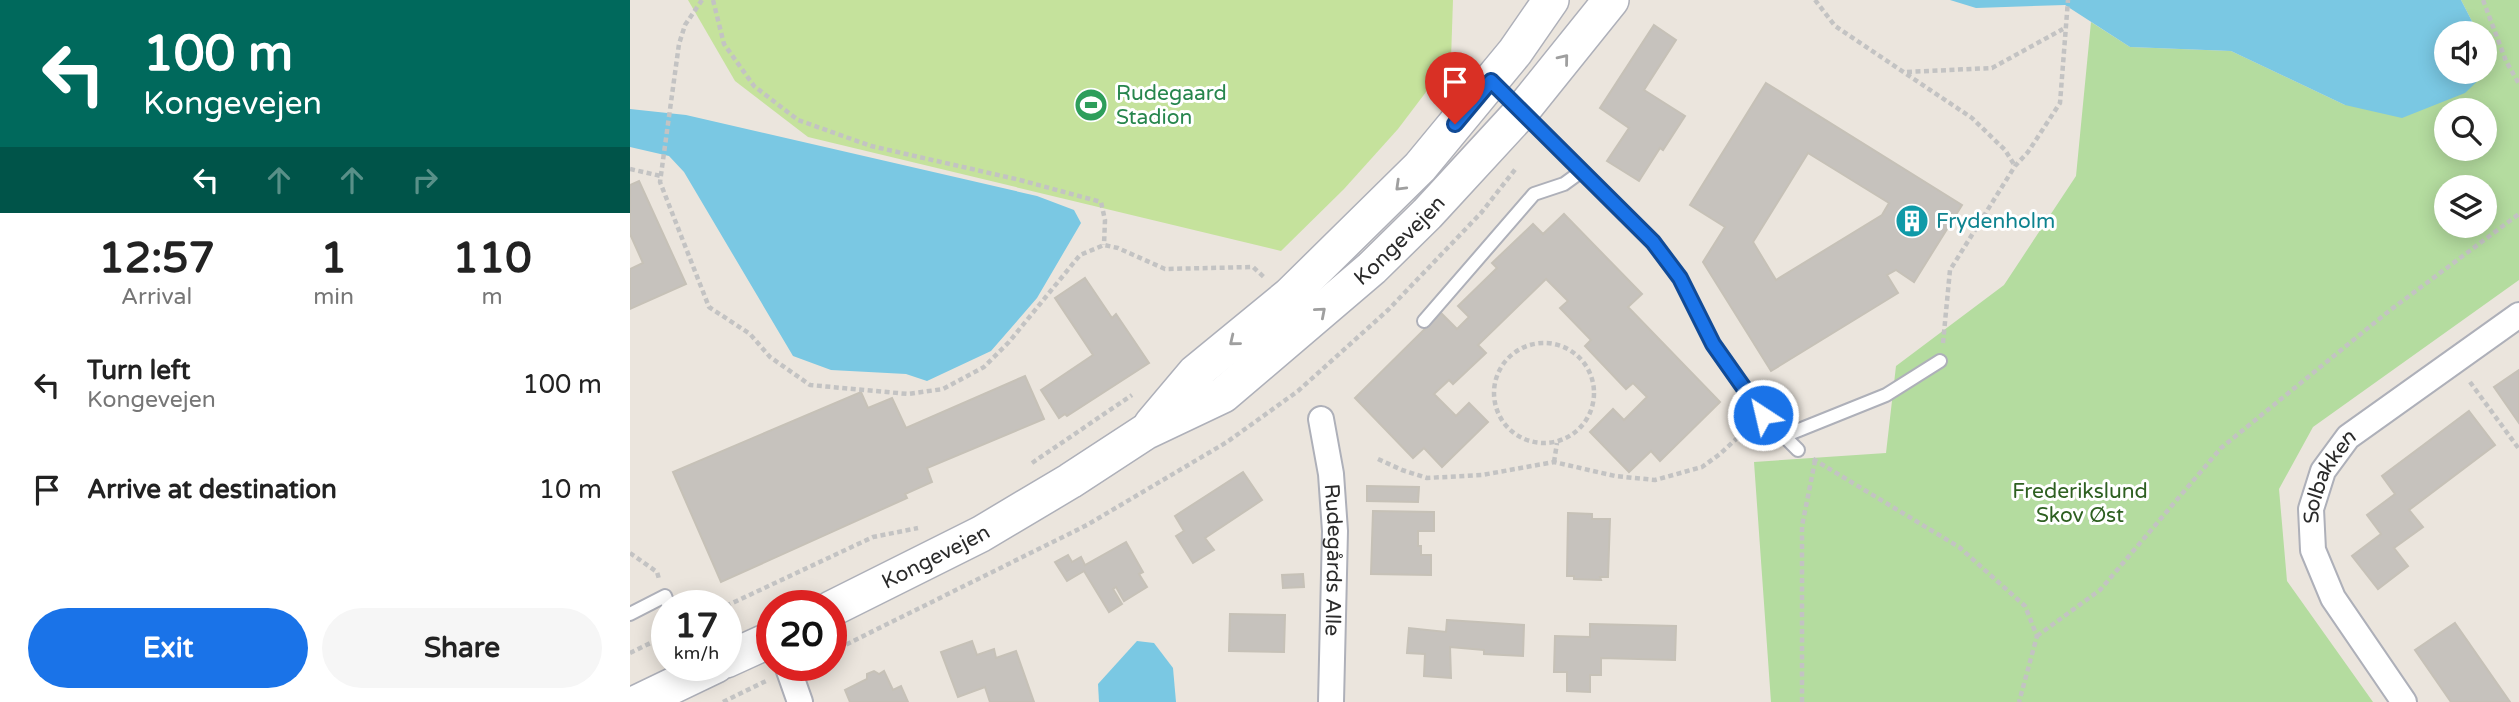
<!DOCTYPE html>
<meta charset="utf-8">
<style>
:root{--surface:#fff;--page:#f6f6f6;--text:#222;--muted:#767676;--accent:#1a73e8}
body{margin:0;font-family:"Varela Round",sans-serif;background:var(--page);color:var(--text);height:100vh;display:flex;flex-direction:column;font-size:26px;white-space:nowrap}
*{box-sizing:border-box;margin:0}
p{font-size:23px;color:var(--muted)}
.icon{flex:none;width:38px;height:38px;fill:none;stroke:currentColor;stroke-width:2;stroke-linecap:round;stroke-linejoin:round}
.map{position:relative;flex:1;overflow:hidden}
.side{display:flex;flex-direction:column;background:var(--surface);width:630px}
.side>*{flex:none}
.top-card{background:#00695c;color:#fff;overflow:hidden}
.tools{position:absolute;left:1804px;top:21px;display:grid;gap:14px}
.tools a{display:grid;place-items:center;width:63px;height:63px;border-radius:50%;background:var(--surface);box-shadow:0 4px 18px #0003;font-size:35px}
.speed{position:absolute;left:21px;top:590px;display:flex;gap:14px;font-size:35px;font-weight:700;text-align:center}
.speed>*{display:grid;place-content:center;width:91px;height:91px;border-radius:50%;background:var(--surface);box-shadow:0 4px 18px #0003;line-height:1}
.speed small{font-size:18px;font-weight:400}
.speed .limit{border:10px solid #d22;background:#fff;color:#111}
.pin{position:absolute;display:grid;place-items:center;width:60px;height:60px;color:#fff;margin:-72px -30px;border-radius:50% 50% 50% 0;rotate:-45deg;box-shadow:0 0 7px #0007}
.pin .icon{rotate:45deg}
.me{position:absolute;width:77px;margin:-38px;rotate:325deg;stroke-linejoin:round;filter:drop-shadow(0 0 5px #0008)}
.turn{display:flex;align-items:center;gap:24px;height:147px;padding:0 28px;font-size:32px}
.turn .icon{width:91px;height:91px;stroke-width:2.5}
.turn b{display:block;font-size:49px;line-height:60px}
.lanes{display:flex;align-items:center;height:66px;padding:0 28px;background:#0003;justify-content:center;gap:35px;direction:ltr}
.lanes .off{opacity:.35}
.eta{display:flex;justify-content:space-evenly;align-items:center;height:119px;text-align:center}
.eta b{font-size:42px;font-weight:700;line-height:49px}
.primary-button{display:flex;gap:14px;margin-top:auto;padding:14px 28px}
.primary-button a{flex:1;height:80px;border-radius:42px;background:var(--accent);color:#fff;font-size:28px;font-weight:700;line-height:80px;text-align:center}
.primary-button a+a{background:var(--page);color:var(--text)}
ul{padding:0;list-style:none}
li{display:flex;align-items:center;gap:21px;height:105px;padding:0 28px}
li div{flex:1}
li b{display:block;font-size:26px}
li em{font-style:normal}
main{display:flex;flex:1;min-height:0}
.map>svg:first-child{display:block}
</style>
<main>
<section class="side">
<div class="top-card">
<div class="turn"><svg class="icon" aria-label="left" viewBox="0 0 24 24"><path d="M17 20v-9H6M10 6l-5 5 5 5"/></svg><div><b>100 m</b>Kongevejen</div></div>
<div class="lanes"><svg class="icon" aria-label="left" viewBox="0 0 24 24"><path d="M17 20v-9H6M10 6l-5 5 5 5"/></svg><svg class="icon off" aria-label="ahead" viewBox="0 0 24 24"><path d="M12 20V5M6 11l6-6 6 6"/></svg><svg class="icon off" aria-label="ahead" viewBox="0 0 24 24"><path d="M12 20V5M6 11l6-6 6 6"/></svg><svg class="icon off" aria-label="right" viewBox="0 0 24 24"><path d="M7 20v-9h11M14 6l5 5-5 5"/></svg></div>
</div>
<div class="eta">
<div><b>12:57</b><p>Arrival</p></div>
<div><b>1</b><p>min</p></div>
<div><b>110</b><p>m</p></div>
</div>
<ul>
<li><svg class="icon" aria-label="left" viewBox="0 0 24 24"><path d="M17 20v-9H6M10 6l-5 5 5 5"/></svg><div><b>Turn left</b><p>Kongevejen</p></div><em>100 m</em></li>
<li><svg class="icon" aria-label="arrive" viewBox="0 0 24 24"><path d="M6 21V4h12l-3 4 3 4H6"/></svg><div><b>Arrive at destination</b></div><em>10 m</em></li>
</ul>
<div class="primary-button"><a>Exit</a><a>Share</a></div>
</section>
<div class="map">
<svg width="1889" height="702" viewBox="0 0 1889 702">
<rect width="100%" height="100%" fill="#ebe5dd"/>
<path fill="#b4dc9f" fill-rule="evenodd" d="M1831 0H1889V280L1683 427 1649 489 1657 581 1743 702H1141L1124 462 1256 453 1266 366 1374 285 1446 176 1461 22 1500 47 1601 51 1715 105 1857 72 1855 33H1848ZM1816 110H1855V149H1816ZM1816 187H1855V226H1816Z"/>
<polygon fill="#c5e29c" points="58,0 823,0 821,59 768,129 714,189 651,251 178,137 105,81"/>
<g fill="#7ac8e3">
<polygon points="1320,0 1831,0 1848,33 1816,33 1816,72 1855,72 1855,60 1857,72 1835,93 1772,118 1715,105 1601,51 1500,47 1435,5 1346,8"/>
<polygon points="0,109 56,115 407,196 444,210 451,223 407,298 361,351 297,381 276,374 201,370 163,356 54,172 39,156 0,147"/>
<polygon points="507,641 524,643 543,668 546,702 469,702 468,684"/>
</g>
<g fill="#c6c2bd" stroke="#c6c1b7" stroke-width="2" fill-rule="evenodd">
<polygon points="1024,25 1046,40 1014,90 1055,116 1033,150 1030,148 1009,181 977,161 999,128 970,108"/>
<path d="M1136 83 1332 205 1284 282 1266 270 1257 275 1268 293 1141 371 1073 262 1095 227 1060 205ZM1178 153 1259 203 1252 215 1146 280 1123 242Z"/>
<polygon points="9,181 56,284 0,309 0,269 13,263 0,234 0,185"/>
<polygon points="934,214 1012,294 998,307 1090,402 1030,461 1021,451 999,472 960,432 983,409 994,420 1017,397 1003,383 996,389 955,346 961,340 930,308 938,301 916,279 848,345 856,353 823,384 819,380 804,394 826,416 839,403 858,422 812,467 794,448 783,458 725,398 811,313 827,329 839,317 828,306 867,268 862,263 903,224 913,234"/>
<polygon points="455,278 482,318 486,314 519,363 437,416 435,414 429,418 411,390 463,355 425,298"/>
<polygon points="1889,370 1889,423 1864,387"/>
<polygon points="395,376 414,419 297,468 302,482 275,494 277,498 91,582 43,472 231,392 238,408 262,398 276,428"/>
<polygon points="1839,411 1865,445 1779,510 1793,527 1764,548 1778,566 1748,589 1722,556 1751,534 1737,515 1765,494 1752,476"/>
<polygon points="613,472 632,500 575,538 584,550 563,563 546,536 554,531 545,516"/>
<polygon points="737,486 789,487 788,502 737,501"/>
<polygon points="743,511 804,512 804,531 788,531 788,546 791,546 791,555 801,555 801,575 741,574"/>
<polygon points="938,513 962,514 962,519 980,519 978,577 970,577 971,580 944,579 944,576 937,576"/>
<polygon points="496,542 513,572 509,574 517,587 494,601 486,587 483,589 492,604 479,612 454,571 437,581 425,562 438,555 442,562 451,557 455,565"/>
<polygon points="673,574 674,587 653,588 652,575"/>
<polygon points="600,614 655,615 654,652 599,651"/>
<polygon points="817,620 894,625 893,656 854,654 854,650 820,647 821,678 794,676 795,654 777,653 779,628 816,632"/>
<polygon points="1825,623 1880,702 1821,702 1785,650"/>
<polygon points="960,624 1046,626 1045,660 971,658 971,675 960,675 960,692 937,691 937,672 924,672 925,636 960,637"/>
<polygon points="342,641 347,655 364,649 366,658 386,651 404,702 360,702 355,687 328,697 311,652"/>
<polygon points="244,671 249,674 254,671 263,690 271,686 278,702 220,702 215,690 237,679 237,674"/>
</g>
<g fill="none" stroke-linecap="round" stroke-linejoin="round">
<defs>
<g id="lane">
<polyline points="863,84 1023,242 1050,278 1083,344 1133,415 1168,450"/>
<polyline points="794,321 904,194 934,184 952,171"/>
<polyline points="1154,436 1256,395 1310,361"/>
<polyline points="0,614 35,596 39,606"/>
</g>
<g id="street">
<path id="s1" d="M691 419 701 474 705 531 701 702"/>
<polyline points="157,665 170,702"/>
<path id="s2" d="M1774 702 1703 598 1683 550 1681 509 1693 471 1718 437 1889 315"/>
</g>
<g id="secondary">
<polyline points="522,424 565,373 660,295 790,167 885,52 921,0"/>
<path id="s3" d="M201 609 351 534 440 481 515 432 593 395 742 268 797 214 891 112 981 0"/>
<polyline points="96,660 142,639"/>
<polyline points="9,702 86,665"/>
</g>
</defs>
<use href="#lane" stroke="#aeb0b9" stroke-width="16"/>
<use href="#street" stroke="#aeb0b9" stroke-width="28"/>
<use href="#secondary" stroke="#aeb0b9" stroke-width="38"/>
<g stroke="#c3c3c3" stroke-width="4.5" stroke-dasharray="5 3.5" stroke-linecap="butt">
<polyline points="72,0 55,25 49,44 30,182 79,307 120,334 140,357 180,385 278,394 313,389 354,367 379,342 450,255 474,245 488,248 535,269 623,267 635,278"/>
<polyline points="83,0 94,44 124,86 168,120 241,146 390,180 471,202 475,220 474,245"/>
<polyline points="1185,0 1205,26 1342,118 1375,150 1385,166"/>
<polyline points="1853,0 1876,61 1889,84"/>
<polyline points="1277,72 1362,68 1433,29"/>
<polyline points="0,169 31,176"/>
<circle cx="914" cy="393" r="50"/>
<polyline points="1313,343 1320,270 1385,166 1398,152 1430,103 1438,0"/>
<polyline points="1840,382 1889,449"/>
<polyline points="748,459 772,470 797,478 852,475 924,462 985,476 1025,480 1072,467 1090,454 1119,427"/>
<polyline points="1183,459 1329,547 1395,606 1407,636 1389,702"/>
<polyline points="924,462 927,443"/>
<polyline points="402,463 502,395"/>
<polyline points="0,553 27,572 29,579"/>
<polyline points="96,606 243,537 288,528"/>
<polyline points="1407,636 1470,590 1591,448 1759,311 1889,214"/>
<polyline points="201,652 457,525 597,442 668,391 758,310 851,213 887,167"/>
<polyline points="0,653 37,635"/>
<polyline points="93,702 136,681"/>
<polyline points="1172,702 1172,526 1185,461"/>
</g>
<use href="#lane" stroke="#fff" stroke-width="12"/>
<use href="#street" stroke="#fff" stroke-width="24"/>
<use href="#secondary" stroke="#fff" stroke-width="35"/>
</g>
<defs><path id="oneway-chevron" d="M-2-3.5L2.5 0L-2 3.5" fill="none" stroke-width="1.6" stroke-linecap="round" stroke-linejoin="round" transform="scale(1.75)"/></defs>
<g stroke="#9f9f9f">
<use href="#oneway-chevron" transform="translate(934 59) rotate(-51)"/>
<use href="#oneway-chevron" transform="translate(770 186) rotate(136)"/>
<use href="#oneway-chevron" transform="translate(691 312) rotate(-41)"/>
<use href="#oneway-chevron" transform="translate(604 341) rotate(141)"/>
</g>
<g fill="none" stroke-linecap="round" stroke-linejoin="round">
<defs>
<polyline id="route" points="825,124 861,81 1023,242 1050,278 1083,344 1133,415"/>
</defs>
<use href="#route" stroke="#114b97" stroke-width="18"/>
<use href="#route" stroke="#1a73e8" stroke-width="12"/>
</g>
<defs>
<symbol id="stadium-disc" viewBox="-11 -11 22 22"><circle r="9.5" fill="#2e9e5b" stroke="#fff"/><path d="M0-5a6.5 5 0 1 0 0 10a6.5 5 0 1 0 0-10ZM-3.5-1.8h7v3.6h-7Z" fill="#fff"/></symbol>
<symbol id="building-disc" viewBox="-11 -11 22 22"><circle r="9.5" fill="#0f9aa8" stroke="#fff"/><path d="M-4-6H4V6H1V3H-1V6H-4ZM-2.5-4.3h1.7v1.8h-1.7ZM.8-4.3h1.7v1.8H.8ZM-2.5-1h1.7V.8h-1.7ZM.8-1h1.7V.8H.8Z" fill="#fff"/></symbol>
</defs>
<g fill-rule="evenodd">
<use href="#stadium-disc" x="442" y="86" width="38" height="38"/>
<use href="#building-disc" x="1263" y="202" width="38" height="38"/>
</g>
<g text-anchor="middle" stroke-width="6" stroke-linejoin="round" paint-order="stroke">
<g font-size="21" fill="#27864d" stroke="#fff" text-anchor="start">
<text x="486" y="100">Rudegaard<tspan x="486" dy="24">Stadion</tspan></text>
</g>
<g font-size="21" fill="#0d838f" stroke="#fff" text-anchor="start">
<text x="1306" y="228">Frydenholm</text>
</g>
<g font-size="21" fill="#2a2a2a" stroke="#fff">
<text dy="7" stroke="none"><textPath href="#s3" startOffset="682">Kongevejen</textPath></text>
<text dy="7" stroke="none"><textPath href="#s2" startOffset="256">Solbakken</textPath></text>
<text dy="7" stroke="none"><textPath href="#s3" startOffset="117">Kongevejen</textPath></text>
<text dy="7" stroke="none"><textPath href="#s1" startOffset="142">Rudegårds Alle</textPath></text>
</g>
<g font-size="21" fill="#2e6021" stroke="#fff">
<text x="1450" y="498">Frederikslund<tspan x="1450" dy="24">Skov Øst</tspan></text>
</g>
</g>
</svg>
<div class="tools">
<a><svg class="icon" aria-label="sound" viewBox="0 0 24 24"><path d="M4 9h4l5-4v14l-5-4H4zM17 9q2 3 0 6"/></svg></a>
<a><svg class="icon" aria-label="search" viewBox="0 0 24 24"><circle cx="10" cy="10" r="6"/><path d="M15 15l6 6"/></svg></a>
<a><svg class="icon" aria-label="layers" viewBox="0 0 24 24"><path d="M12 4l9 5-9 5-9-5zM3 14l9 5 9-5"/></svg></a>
</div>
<div class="speed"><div>17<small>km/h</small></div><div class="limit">20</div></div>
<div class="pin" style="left:825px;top:124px;background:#d93025"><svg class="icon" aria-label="arrive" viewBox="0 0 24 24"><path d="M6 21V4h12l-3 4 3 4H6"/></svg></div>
<svg class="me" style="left:1133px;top:415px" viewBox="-20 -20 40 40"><circle r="17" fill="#1a73e8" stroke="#fff" stroke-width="3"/><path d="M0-11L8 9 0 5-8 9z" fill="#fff"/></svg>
</div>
</main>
